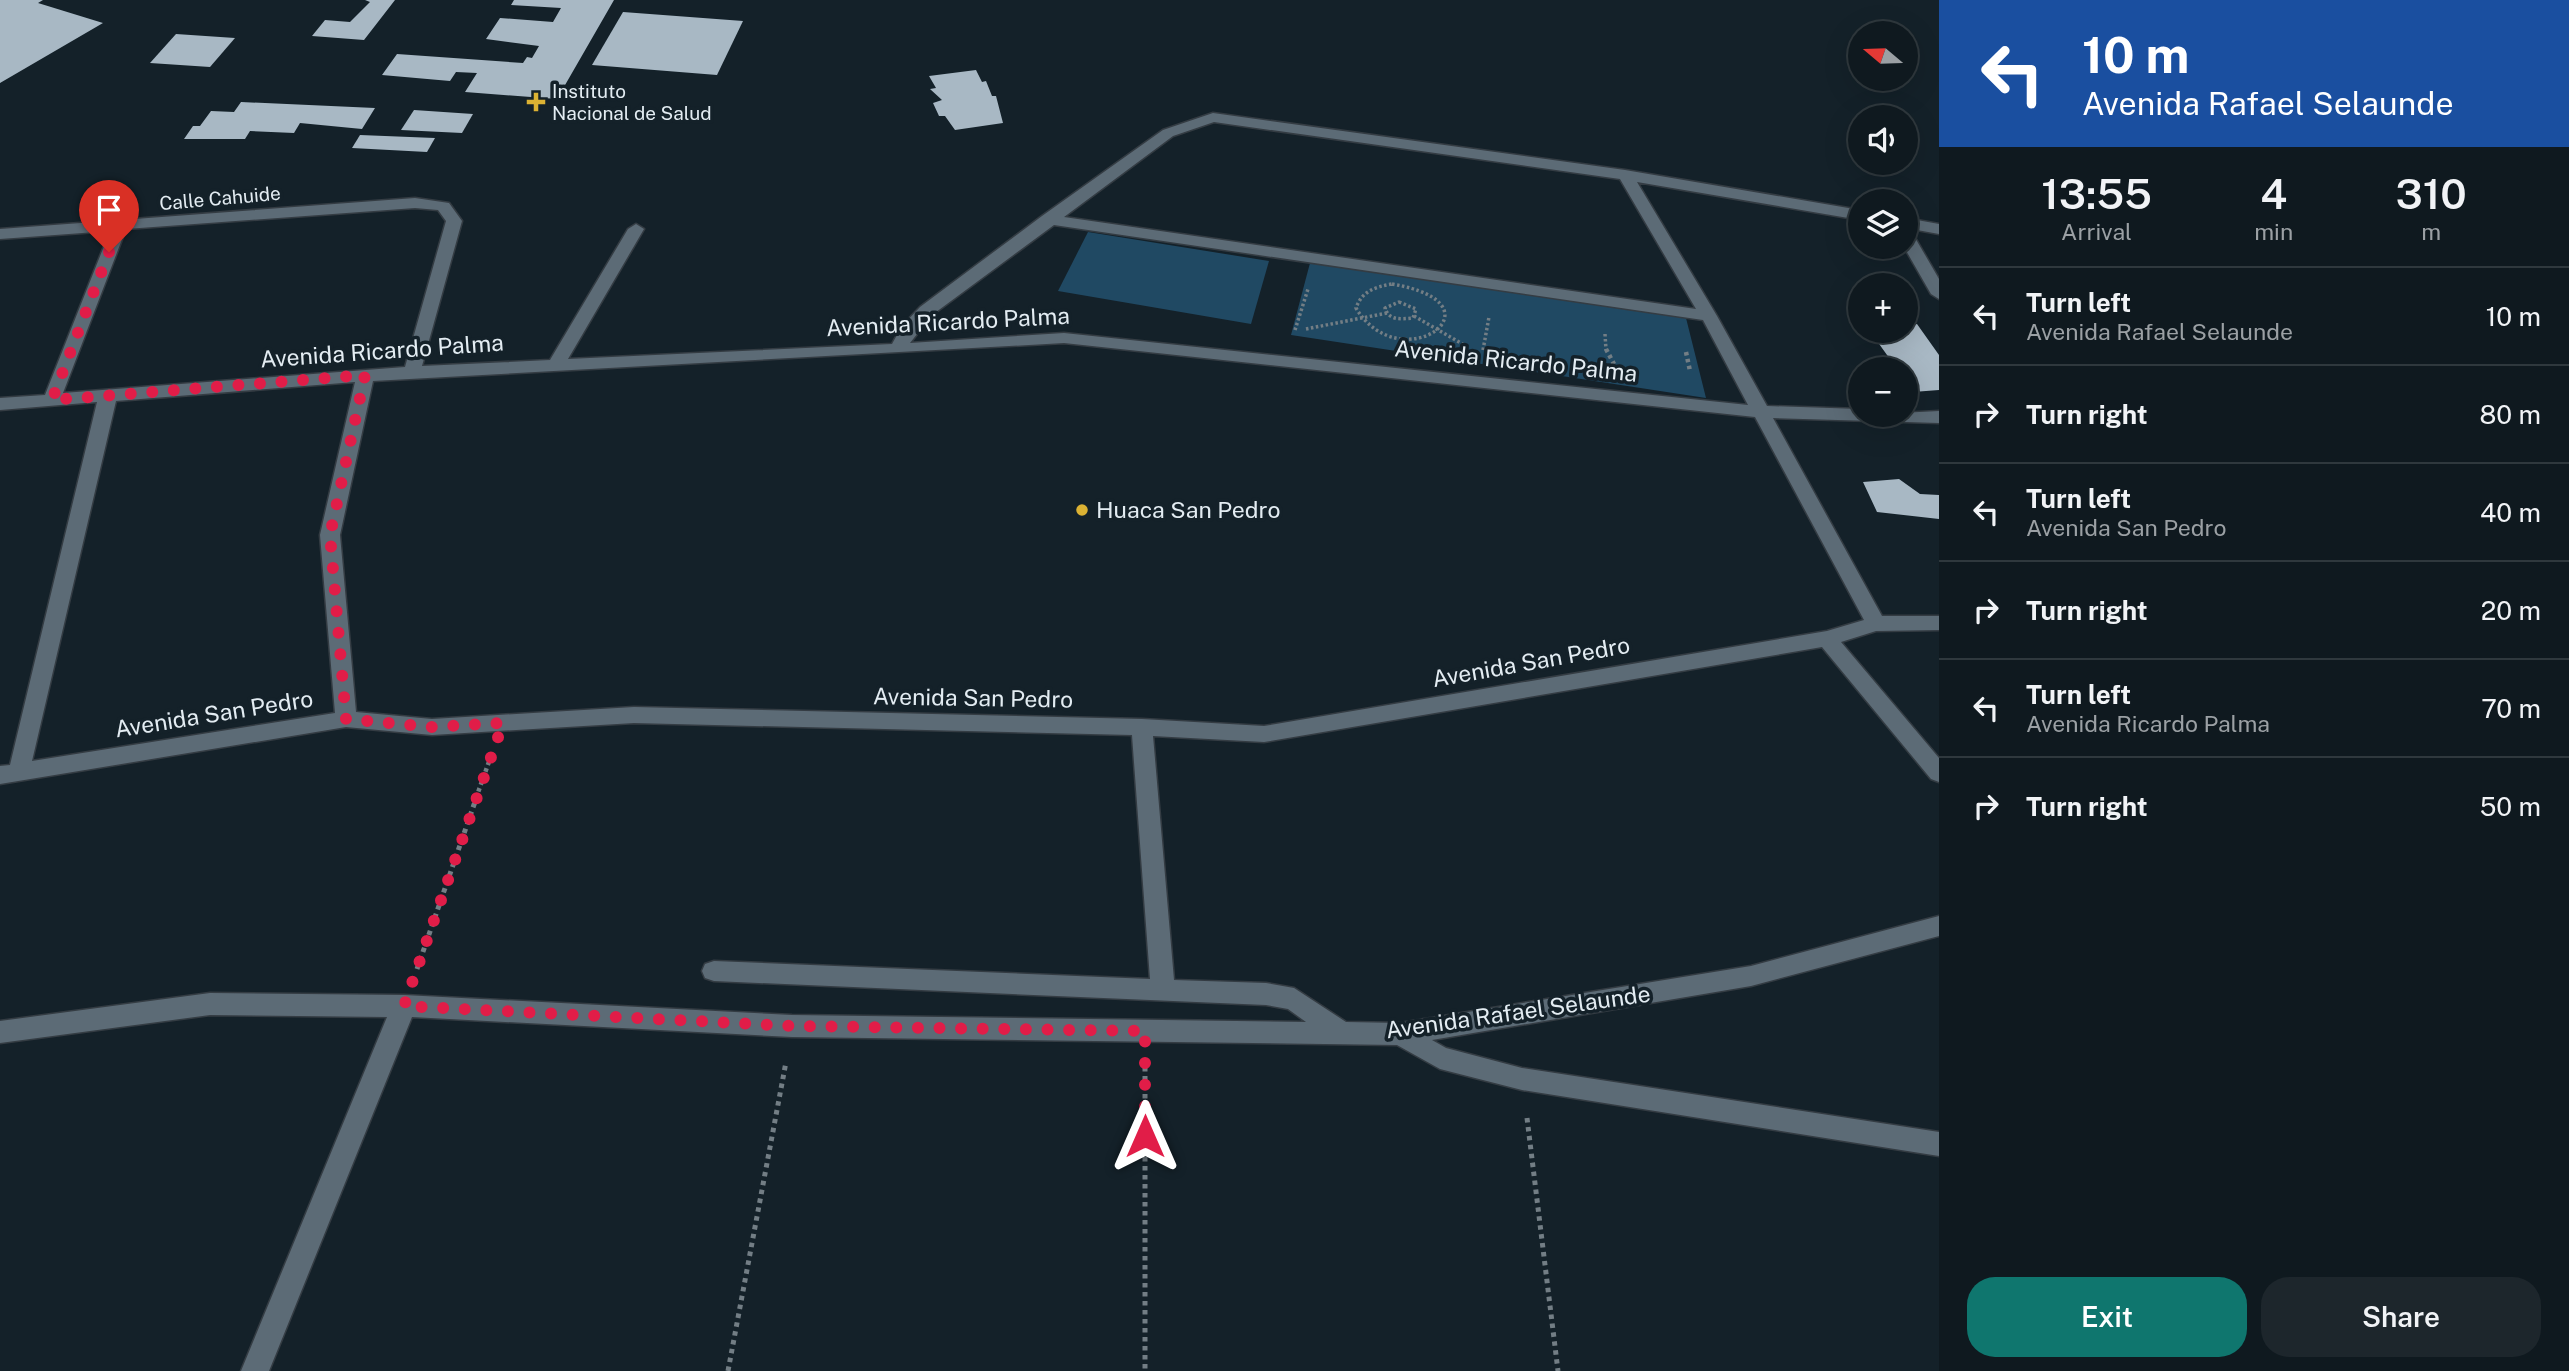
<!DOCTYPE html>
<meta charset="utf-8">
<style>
:root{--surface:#0f191f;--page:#1d262c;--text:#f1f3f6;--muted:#9ba0a4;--line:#2f383d;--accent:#0f766e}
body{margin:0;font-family:"Public Sans",sans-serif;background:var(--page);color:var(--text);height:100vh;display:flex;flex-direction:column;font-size:26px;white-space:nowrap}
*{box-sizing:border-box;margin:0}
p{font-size:23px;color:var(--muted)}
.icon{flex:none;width:38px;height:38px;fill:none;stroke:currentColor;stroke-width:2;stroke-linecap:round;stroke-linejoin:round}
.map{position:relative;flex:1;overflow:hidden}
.drawer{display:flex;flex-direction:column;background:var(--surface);width:630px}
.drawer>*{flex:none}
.hud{background:#1a4fa0;color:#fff;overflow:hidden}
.needle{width:46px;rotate:289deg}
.tools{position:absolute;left:1848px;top:21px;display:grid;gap:14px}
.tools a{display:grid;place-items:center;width:70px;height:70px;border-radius:50%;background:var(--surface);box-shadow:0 7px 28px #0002,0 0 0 2px var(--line);font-size:35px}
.pin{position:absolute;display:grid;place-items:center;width:60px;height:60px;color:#fff;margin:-72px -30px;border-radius:50% 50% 50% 0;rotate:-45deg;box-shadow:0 0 7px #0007}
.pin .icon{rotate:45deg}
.me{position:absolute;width:77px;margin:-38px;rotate:0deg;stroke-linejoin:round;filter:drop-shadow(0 0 5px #0008)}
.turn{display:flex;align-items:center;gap:24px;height:147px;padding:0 28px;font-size:32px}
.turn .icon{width:91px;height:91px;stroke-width:2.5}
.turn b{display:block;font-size:49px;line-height:60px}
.eta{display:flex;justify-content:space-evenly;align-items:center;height:119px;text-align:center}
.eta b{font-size:42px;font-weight:600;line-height:49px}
.button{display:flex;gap:14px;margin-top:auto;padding:14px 28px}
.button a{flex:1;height:80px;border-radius:28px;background:var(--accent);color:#fff;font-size:28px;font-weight:600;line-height:80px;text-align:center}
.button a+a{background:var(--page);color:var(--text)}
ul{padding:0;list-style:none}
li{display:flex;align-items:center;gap:21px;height:98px;padding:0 28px;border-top:2px solid var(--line)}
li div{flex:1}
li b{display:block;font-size:26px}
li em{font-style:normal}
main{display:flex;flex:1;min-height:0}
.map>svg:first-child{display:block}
</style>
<main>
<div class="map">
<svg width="1939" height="1371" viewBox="0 0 1939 1371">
<rect width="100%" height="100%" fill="#142129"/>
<g fill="#204963">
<polygon points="1088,232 1269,261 1251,324 1058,291"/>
<polygon points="1310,263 1686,318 1706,398 1291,335"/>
</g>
<g fill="#a8b8c4">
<polygon points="0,0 43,0 38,3 103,23 0,83"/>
<polygon points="365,0 395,0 364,40 312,36 325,20 350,22 370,2"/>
<polygon points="514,0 614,0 557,99 465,92 477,73 456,72 450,81 382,75 397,54 523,63 527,57 532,58 539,46 486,39 500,18 553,22 561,8 511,5"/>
<polygon points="623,12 743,21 717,75 592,65"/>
<polygon points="176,34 235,38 210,67 150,63"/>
<polygon points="976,70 982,82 986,81 992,96 996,96 1003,123 955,130 945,116 939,116 933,103 942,100 930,89 936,88 929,76"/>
<polygon points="241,102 375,108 362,129 300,123 294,133 250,131 245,139 184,139 193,126 200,126 211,111 234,112"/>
<polygon points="414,110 473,114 462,133 401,130"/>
<polygon points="360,135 435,138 427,152 352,148"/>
<polygon points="1917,324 1939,355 1939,390 1913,392 1906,381 1906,369 1897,369 1872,334 1906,331 1906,326"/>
<polygon points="1899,479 1920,494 1939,495 1939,519 1877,512 1863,482"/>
</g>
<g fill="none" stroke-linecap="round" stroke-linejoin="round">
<defs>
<g id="minor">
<path d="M1213 113 1625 170 1860 210V220L1637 182 1717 316 1767 406 1860 409V415L1939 411V423L1773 418 1882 616H1939V630L1876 631 1841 642 1939 758V782L1931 779 1822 647 1264 742 1153 736 1174 980 1266 983 1294 988 1346 1022 1400 1023 1751 966 1939 916V936L1751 986 1432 1040 1446 1048 1522 1068 1939 1132V1156L1522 1090 1440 1069 1397 1045 792 1037 412 1017 269 1371H241L387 1017 210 1015 0 1043V1021L210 993 404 995 792 1015 1306 1022 1288 1009 1266 1005 714 981 705 978 702 971 705 964 714 961 1150 979 1132 735 634 723 432 735 346 727 0 784V766L10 765 97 402 0 410V398L45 395 110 231 0 239V229L415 198 449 203 462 221 422 366 550 360 628 229 636 224 644 229 568 359 892 344 902 326 920 307 1042 216 1163 130ZM1214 122 1620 179 1696 309 1064 217 1173 136ZM415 208 438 210 446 221 405 367 63 393 126 229ZM1054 225 1703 320 1748 405 1064 333 910 343 932 315ZM1064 343 1755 417 1864 620 1827 631 1264 726 1142 719 634 707 432 719 356 712 340 535 373 381ZM355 382 320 535 335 713 32 761 116 401Z"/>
<polygon points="1906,218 1939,224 1939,234 1906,228"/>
<polygon points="1906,231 1914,236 1939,279 1939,299 1931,294 1904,247"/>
</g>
</defs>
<use href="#minor" stroke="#343c43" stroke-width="3"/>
<g stroke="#737e85" stroke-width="3.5" stroke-dasharray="2.5 2.5" stroke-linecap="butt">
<path d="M1392 284C1510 304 1400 382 1356 308 1362 291 1375 287 1392 284Z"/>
<path d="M1399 302 1416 309 1413 318C1401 319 1389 321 1385 308Z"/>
<polyline points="1414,316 1466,346"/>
<polyline points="1306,329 1387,313"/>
<polyline points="1295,330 1308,289"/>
<polyline points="1605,334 1606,350"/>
<polyline points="1483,350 1489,317"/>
</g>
<g stroke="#737e85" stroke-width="4.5" stroke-dasharray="3.5 3.5" stroke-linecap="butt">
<polyline points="1606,349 1614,364"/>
<polyline points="1686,352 1690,371"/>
<polyline points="476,798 490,759"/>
</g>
<g stroke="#737e85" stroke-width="5" stroke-dasharray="4.5 4.5" stroke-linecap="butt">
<polyline points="417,969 477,796"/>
<polyline points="1145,1067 1145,1371"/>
<polyline points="1527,1118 1558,1371"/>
<polyline points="728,1371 786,1062"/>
</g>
<use href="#minor" fill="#5c6b76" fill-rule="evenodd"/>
</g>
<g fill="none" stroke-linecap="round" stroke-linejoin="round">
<polyline stroke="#e11d48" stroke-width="12" stroke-dasharray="0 21.6" points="109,252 52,400 365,375 330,535 346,719 432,727 503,723 404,1006 792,1026 1145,1031 1145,1136"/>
</g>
<g fill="#dcb233" stroke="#142129" stroke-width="2.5">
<path d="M532.5 91.5h7v7h7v7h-7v7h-7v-7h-7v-7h7z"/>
<circle cx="1082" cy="510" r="7"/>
</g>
<g text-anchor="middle" stroke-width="7" stroke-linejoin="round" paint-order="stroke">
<g font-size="19" fill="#e3ecf2" stroke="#142129" text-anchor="start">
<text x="552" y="98">Instituto<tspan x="552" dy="22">Nacional de Salud</tspan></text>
</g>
<g font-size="19" fill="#e3ecf2" stroke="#142129">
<text transform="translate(220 198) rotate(-5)" y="7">Calle Cahuide</text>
</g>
<g font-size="23" fill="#e3ecf2" stroke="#142129">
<text transform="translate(948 322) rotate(-3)" y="8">Avenida Ricardo Palma</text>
<text transform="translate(382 351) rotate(-4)" y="8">Avenida Ricardo Palma</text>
<text transform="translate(1516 361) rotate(6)" y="8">Avenida Ricardo Palma</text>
<text transform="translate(1531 662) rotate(-10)" y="8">Avenida San Pedro</text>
<text transform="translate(973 698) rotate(1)" y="8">Avenida San Pedro</text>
<text transform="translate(214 714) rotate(-9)" y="8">Avenida San Pedro</text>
<text transform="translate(1518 1012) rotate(-8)" y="8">Avenida Rafael Selaunde</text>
</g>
<g font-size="23" fill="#e3ecf2" stroke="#142129" text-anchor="start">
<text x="1096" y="518">Huaca San Pedro</text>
</g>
</g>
</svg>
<div class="tools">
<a><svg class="needle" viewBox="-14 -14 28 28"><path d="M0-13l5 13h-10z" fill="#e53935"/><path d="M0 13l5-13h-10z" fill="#9ba0a4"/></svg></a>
<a><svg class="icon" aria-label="sound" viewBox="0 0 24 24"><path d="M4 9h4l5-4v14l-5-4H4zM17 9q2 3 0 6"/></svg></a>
<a><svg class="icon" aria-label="layers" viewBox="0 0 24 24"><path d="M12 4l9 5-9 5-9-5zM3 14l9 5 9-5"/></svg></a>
<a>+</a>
<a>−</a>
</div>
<div class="pin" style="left:109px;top:252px;background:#d93025"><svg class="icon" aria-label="arrive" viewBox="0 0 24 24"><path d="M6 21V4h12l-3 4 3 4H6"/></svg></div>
<svg class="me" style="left:1145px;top:1136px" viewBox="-20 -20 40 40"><path d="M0-17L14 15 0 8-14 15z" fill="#e11d48" stroke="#fff" stroke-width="4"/></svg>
</div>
<section class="drawer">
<div class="hud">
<div class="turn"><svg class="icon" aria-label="left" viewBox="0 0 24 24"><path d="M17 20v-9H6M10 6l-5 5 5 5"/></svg><div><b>10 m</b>Avenida Rafael Selaunde</div></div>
</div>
<div class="eta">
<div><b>13:55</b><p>Arrival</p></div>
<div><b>4</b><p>min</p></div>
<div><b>310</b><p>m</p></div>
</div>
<ul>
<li><svg class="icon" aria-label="left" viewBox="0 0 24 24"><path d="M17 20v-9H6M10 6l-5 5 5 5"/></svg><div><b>Turn left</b><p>Avenida Rafael Selaunde</p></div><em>10 m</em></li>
<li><svg class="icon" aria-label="right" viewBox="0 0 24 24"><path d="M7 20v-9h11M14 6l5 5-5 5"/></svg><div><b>Turn right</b></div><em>80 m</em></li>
<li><svg class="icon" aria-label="left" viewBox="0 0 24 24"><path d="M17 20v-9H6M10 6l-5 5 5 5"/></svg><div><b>Turn left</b><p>Avenida San Pedro</p></div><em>40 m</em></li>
<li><svg class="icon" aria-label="right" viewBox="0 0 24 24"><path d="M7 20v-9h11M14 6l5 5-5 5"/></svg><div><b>Turn right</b></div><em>20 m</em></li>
<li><svg class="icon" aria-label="left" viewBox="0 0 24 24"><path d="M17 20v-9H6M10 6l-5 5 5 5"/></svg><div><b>Turn left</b><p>Avenida Ricardo Palma</p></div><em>70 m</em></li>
<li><svg class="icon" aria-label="right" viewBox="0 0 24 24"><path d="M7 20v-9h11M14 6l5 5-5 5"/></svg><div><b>Turn right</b></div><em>50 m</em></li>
</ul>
<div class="button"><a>Exit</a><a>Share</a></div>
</section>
</main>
